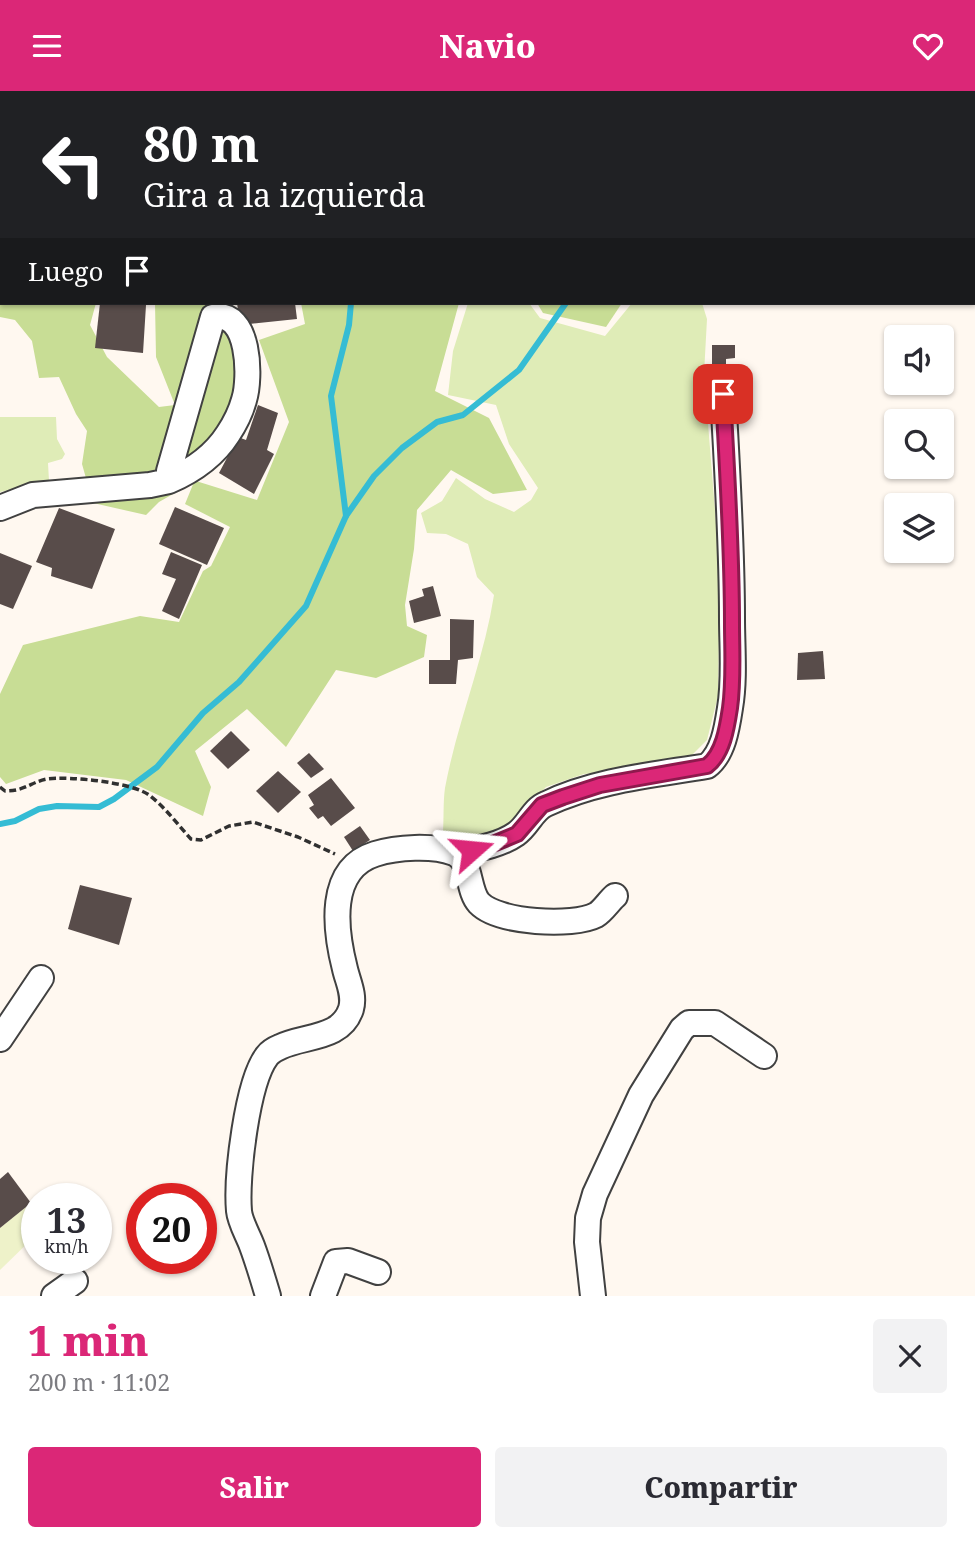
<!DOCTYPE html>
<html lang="es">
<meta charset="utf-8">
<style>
:root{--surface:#fff;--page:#f2f2f3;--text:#2b2b33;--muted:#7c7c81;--accent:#db2777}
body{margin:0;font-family:"Noto Serif",serif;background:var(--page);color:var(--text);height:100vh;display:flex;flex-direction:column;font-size:26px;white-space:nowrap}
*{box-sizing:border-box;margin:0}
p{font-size:23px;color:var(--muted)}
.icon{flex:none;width:38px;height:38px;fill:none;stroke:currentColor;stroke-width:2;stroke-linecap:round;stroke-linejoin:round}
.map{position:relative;height:1205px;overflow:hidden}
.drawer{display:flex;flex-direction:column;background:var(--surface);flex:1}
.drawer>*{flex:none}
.guide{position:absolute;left:0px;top:0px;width:976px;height:214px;box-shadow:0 2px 5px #0004;background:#202124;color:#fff;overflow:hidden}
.fabs{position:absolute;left:884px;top:234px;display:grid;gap:14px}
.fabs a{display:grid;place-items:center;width:70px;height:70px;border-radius:7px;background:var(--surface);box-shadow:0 2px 5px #0004;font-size:35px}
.speed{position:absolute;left:21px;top:1092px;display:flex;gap:14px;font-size:35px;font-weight:700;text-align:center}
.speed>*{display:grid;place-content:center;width:91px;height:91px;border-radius:50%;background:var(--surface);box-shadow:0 2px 5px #0004;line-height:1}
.speed small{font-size:18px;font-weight:400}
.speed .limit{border:10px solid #d22;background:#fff;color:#111}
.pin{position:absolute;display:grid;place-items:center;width:60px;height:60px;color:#fff;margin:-30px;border-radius:14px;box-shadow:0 4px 10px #0006}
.me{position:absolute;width:77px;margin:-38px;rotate:72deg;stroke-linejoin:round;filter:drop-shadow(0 0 5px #0008)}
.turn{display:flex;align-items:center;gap:24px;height:147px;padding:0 28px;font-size:32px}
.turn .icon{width:91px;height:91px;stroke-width:2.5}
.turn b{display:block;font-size:49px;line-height:60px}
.then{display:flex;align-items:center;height:66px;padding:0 28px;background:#0003;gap:14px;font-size:26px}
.round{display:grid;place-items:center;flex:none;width:74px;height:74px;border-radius:7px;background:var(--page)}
.head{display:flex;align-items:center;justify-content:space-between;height:119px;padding:0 28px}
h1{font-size:42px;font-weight:800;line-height:52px;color:var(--accent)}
.action{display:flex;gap:14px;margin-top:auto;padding:14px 28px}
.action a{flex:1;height:80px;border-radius:7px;background:var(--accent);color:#fff;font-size:28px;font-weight:800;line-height:80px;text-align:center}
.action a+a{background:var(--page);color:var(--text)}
header{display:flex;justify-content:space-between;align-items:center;height:91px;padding:0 28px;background:var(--accent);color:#fff;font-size:32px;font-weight:800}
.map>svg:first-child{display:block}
</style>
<header><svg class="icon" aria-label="menu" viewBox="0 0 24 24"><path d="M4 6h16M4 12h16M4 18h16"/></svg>Navio<svg class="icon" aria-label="heart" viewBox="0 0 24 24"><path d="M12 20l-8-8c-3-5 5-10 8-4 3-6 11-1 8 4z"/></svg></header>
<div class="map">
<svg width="975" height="1205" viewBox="0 0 975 1205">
<rect width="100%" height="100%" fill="#fff8f0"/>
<g fill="#dfecb7">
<path d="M468 212H529L540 227 605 245 632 212H702L707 228 704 283 720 481 718 605 707 649 676 680 641 677 584 683 546 696 516 728 484 746 443 740C444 726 443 711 445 697 457 632 484 569 494 504L477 486 468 453 446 443 427 442 421 422 442 410 456 387 485 408 514 421 531 409 538 397 509 353 496 314 448 304 453 260Z"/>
<polygon points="0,326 56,326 57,348 65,363 62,368 48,372 49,390 0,401"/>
</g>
<g fill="#c8dd95">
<polygon points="0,174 2,212 96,212 90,234 107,266 159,316 175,314 156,266 155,212 231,212 234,250 249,317 206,383 196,390 257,409 289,331 259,249 305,233 301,212 459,212 435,300 489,327 527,399 493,403 451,379 417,419 414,458 405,514 407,535 427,544 424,566 376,587 336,579 286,656 247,618 195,660 211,696 203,725 126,689 44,679 6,693 0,686 0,603 23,554 140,525 179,531 203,480 211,475 230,436 185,413 194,391 159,411 146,424 93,412 82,373 87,340 76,323 59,286 39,287 32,250 15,229 0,226"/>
<polygon points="537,212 622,212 606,236 543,222"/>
</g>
<polygon fill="#eef2c9" points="31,1112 37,1121 37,1143 0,1179 0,1137"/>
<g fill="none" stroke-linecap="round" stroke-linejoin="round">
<g stroke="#35bcd4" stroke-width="6">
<polyline points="371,2 372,0"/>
<polyline points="346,425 331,305 349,234 351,212"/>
<polyline points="0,733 15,730 39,718 57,715 99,716 114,708 157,676 203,622 239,591 306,515 346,425 374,385 402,357 437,331 463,324 519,279 566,212"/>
</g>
</g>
<g fill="#584c4a">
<polygon points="100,212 146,214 143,262 95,257"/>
<polygon points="237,212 295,212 297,228 240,234"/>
<polygon points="712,254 735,254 735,267 726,268 726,281 712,280"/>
<polygon points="258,314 278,322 267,359 274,363 254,403 219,382 238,346 246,349"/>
<polygon points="175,416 224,437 207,474 159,453"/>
<polygon points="59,417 115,438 92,498 51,485 52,477 36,471"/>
<polygon points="171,461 202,474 179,528 162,520 176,488 162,483"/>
<polygon points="0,462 32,475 13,518 0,513"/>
<polygon points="433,495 441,525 414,532 409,510 424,505 422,498"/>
<polygon points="450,528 474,529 473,567 458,569 456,593 429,593 429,569 450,569"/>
<polygon points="823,560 825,588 797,589 798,562"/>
<polygon points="231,640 250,659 228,678 210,660"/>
<polygon points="309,662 324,678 311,687 297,672"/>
<polygon points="278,680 301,701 278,722 256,700"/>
<polygon points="331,687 355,717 331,735 323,725 318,728 309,717 314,714 308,704"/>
<polygon points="360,735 370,749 353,760 344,746"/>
<polygon points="80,794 132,807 119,854 68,838"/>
<polygon points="8,1081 31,1112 0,1137 0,1088"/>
</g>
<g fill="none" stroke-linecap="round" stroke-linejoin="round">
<defs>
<g id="minor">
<polyline points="319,2 319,0"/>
<polyline points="0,156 2,156"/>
<path d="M0 417 33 404 150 394 169 390V380L213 226C250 218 251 287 244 309 241 320 234 334 228 343 214 365 192 380 169 390"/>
<path d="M455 762C475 758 499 755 516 743 528 735 533 718 546 713 596 689 653 684 707 675 723 663 727 637 730 617 735 588 732 556 732 527 732 452 727 377 723 303"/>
<polyline points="0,948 41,887"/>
<polyline points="54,1205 75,1190"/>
<path d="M268 1205C263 1188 258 1171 252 1155 248 1144 240 1131 239 1120 236 1086 247 991 267 965 270 961 275 958 280 956 304 944 341 949 351 918 355 904 348 891 345 878 335 839 327 778 375 763 397 756 433 754 454 762 472 769 467 799 479 812 498 832 573 836 596 824 603 820 609 810 615 805"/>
<polyline points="323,1205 336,1171 348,1170 378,1181"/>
<polyline points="593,1205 587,1151 588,1127 595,1103 641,1004 682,938 689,932 715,932 764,965"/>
</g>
</defs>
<use href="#minor" stroke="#414141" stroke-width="28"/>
<g stroke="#303030" stroke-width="3.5" stroke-dasharray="7 3.5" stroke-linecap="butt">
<polyline points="505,0 506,2"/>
<polyline points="726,0 728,2"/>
<polyline points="543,2 564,0"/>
<path d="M0 696 5 700C25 700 31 691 47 688 69 685 131 691 149 704 165 716 178 734 191 748L201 749 229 735 253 731 298 746 335 763"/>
</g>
<use href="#minor" stroke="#fff" stroke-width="24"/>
</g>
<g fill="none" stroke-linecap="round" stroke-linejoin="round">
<defs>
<path id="route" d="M472 759 488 755 517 743 542 714 563 706 600 694 707 675C723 663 727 637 730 617 734 589 732 560 732 532 732 455 727 379 723 303"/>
</defs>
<use href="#route" stroke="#8e194d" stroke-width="18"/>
<use href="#route" stroke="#db2777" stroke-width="12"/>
</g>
</svg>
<div class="fabs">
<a><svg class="icon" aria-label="sound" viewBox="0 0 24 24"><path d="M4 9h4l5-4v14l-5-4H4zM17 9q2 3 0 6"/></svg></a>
<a><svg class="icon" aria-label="search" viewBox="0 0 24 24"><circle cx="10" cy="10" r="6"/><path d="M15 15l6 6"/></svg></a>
<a><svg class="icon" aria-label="layers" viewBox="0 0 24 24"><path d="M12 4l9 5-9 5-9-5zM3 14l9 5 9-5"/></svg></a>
</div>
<div class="speed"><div>13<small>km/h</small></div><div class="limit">20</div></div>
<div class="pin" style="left:723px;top:303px;background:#d93025"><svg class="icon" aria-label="arrive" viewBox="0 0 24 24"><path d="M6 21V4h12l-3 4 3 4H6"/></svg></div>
<svg class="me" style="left:472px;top:759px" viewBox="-20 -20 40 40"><path d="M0-17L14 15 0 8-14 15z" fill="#db2777" stroke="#fff" stroke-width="4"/></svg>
<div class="guide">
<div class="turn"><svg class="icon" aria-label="left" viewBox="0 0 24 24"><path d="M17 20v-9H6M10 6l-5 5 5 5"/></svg><div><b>80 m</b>Gira a la izquierda</div></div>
<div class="then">Luego<svg class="icon" aria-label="arrive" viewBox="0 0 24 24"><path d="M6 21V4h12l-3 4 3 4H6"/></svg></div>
</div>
</div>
<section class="drawer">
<div class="head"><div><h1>1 min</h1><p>200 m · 11:02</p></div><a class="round"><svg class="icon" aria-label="close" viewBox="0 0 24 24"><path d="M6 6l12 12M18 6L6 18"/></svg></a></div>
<div class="action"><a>Salir</a><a>Compartir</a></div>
</section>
